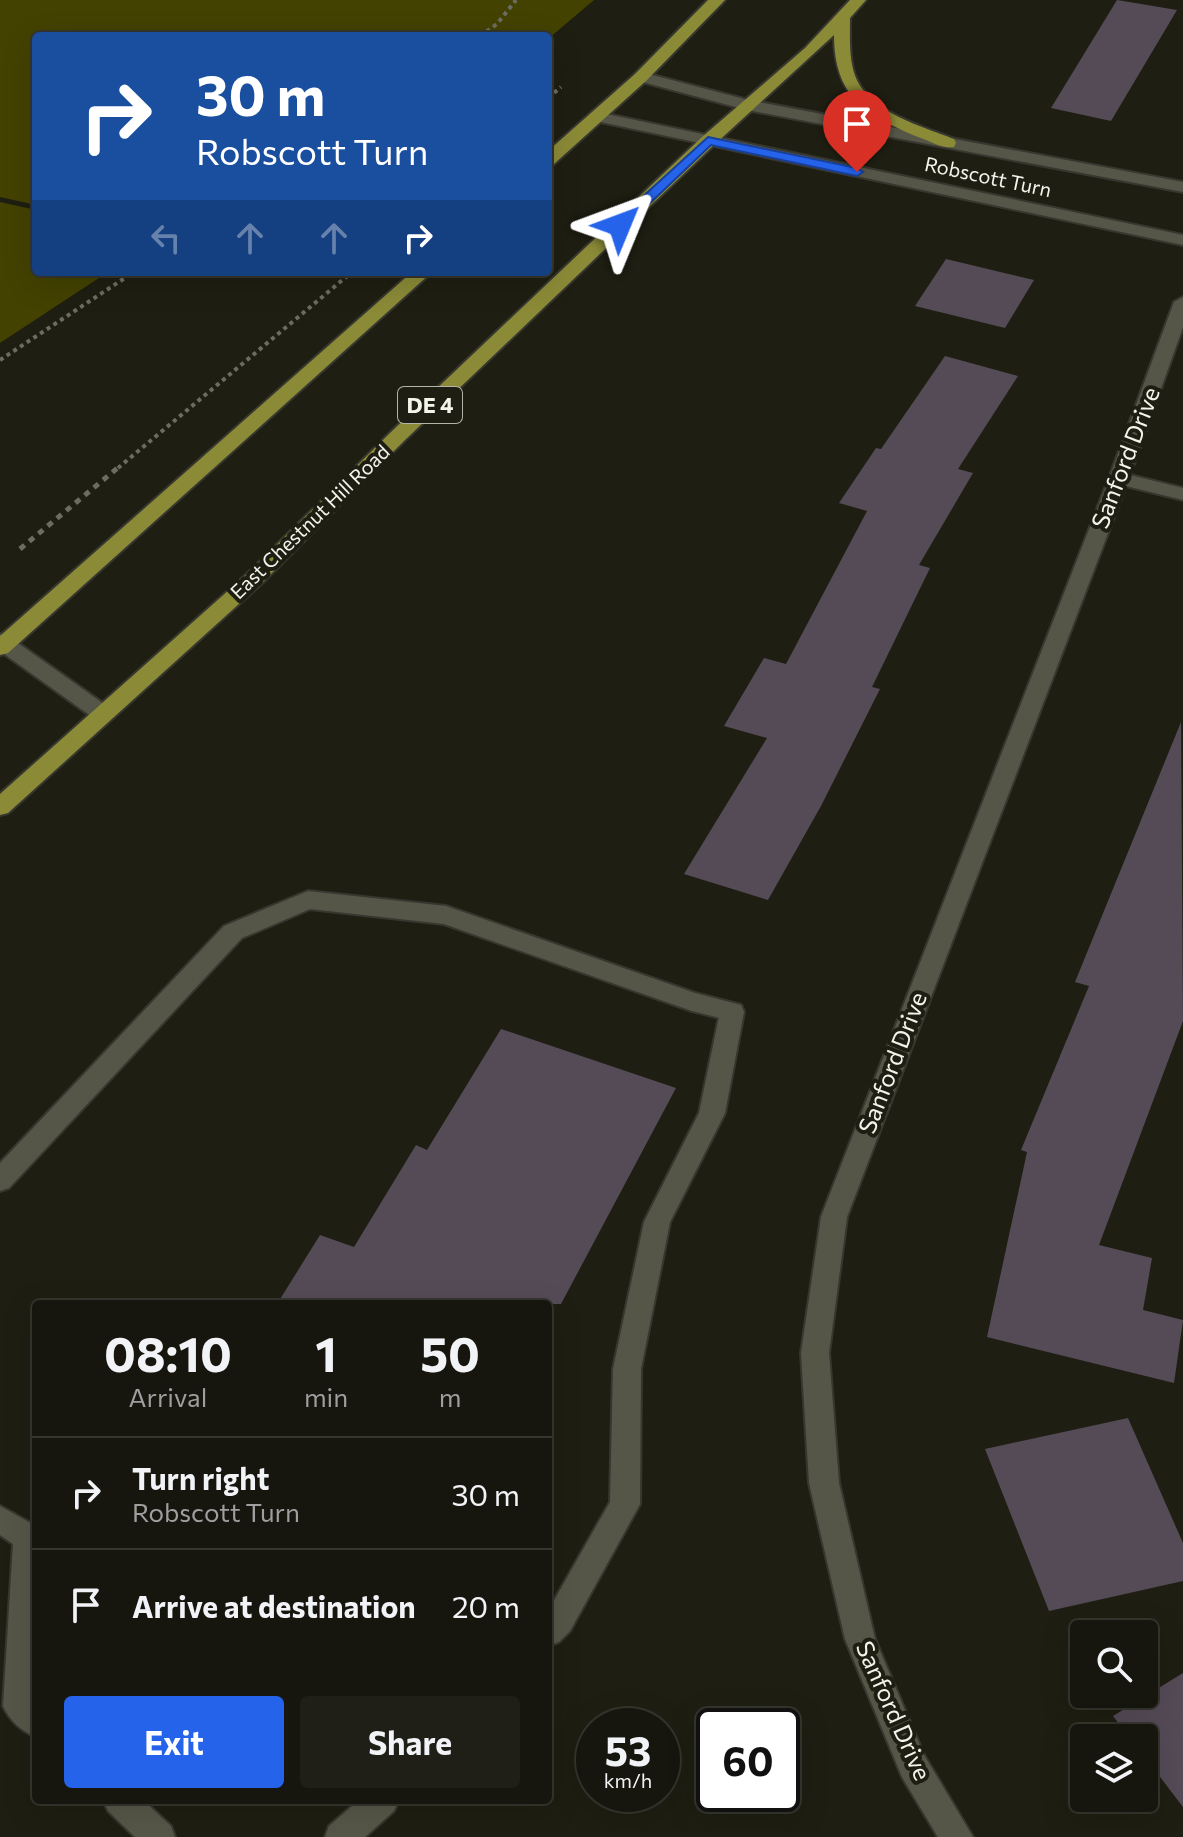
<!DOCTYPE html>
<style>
:root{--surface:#16160e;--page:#1f1f17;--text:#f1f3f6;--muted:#9e9f9e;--line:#35352e;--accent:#2563eb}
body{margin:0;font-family:Commissioner,sans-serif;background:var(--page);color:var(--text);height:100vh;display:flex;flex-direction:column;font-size:30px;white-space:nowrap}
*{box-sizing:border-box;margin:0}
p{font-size:26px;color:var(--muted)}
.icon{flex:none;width:44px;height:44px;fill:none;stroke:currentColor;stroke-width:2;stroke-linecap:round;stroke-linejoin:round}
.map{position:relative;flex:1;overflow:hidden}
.sheet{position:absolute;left:32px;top:1300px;width:520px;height:504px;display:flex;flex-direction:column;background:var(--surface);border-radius:8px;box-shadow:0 8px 32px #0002,0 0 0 2px var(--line)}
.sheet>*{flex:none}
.hud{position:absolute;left:32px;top:32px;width:520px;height:244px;border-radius:8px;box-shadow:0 8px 32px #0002,0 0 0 2px var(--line);background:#1a4fa0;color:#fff;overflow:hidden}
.controls{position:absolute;left:1070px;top:1620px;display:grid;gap:16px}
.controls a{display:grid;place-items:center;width:88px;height:88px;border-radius:8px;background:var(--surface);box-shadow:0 8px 32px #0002,0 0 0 2px var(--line);font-size:40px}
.speed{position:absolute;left:576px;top:1708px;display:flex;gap:16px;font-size:40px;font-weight:700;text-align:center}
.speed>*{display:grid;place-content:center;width:104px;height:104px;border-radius:50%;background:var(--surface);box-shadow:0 8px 32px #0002,0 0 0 2px var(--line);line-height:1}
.speed small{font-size:20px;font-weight:400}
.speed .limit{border:4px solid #111;border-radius:12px;background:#fff;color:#111}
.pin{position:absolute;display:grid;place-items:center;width:68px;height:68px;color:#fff;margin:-82px -34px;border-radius:50% 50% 50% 0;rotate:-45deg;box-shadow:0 0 8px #0007}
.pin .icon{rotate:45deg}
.me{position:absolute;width:88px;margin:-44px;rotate:46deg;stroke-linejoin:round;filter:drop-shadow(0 0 6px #0008)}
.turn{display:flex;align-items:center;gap:28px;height:168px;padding:0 32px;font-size:36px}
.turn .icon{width:104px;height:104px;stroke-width:2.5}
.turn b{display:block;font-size:56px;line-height:68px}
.lanes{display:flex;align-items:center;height:76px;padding:0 32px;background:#0003;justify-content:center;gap:40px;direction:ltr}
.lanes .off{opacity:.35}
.eta{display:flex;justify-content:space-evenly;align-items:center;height:136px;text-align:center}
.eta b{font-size:48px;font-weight:700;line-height:56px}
.primary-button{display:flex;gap:16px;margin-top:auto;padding:16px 32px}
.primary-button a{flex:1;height:92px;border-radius:8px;background:var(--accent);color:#fff;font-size:32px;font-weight:700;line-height:92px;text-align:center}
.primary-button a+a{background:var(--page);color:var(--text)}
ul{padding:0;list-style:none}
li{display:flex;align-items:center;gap:24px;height:112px;padding:0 32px;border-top:2px solid var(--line)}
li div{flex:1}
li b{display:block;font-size:30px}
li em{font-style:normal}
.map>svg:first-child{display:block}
</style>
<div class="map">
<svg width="1183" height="1837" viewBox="0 0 1183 1837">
<rect width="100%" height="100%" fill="#1e1e12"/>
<g fill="#434200">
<polygon points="0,0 594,0 548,39 548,36 36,36 36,205 0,197"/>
<polygon points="0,202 36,210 36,272 108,272 0,343"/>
</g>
<g fill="#544b57">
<polygon points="1117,0 1177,10 1111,121 1051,108"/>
<polygon points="946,259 1034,280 1005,328 915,306"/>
<polygon points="945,356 1018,376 958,469 973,473 919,565 930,568 872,687 880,689 821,806 768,900 684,874 767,738 724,726 764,658 786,664 867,511 839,503 876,448 881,449"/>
<polygon points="1181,722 1183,1021 1099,1245 1152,1258 1143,1310 1183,1320 1174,1383 987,1337 1027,1152 1021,1150 1089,986 1075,982"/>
<polygon points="501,1029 676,1088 561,1304 277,1304 320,1235 354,1247 416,1145 427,1150"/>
<polygon points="1128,1418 1183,1543 1183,1581 1049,1611 985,1449"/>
<polygon points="1183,1673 1183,1807 1144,1756 1144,1738 1130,1738 1113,1716"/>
</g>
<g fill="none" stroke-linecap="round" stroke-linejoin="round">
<defs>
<g id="service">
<polygon points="732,1003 741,1005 744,1012 725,1113 670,1222 641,1369 640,1504 570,1631 559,1642 548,1646 548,1611 610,1502 613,1369 644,1222 699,1113 720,1012 723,1005"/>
<path d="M0 1506 36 1526V1737C21 1731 10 1721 3 1706L13 1544 0 1535Z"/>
<polygon points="103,1800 143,1800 171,1826 175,1837 135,1837 108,1811"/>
<polygon points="359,1800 399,1800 394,1811 365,1837 325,1837 329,1826"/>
</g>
<g id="minor">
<polygon points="641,72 748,100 1183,182 1183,192 747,110 635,80 633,77"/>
<polygon points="597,112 1183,235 1183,245 591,120 589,117 591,114"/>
<polygon points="1183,297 1183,327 1130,475 1183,488 1183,500 1126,486 847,1217 829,1353 839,1483 875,1639 924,1755 973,1837 938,1837 902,1777 845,1639 809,1483 801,1353 821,1217 1109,478 1174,302"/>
<polygon points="0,634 8,636 111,709 114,714 111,719 95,719 0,651"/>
<polygon points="308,891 446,906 695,993 741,1005 744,1012 741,1019 732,1021 692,1011 444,924 310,909 242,938 9,1188 0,1191 0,1163 224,926"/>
</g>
<g id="primary">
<polygon points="708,0 725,0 647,80 554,164 548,165 548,151 635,74"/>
<path d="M850 0H866L850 18C850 35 849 53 853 69 863 111 919 125 954 139L956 143 954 147C942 149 930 141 918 137 866 115 834 97 834 35L714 145 405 440 262 583 8 813 0 815V794L248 573 391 432 702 137 805 48Z"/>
<polygon points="412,272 432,272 8,653 0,655 0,636"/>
</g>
</defs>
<use href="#service" stroke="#373730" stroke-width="4"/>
<use href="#minor" stroke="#373730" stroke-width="4"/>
<use href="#primary" stroke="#373730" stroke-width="4"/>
<g stroke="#6c6c61" stroke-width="4" stroke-dasharray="4 4" stroke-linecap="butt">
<polyline points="480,36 497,24 516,0"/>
<polyline points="548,98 561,87"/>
<polyline points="0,360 134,272"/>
<polyline points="118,468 352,272"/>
</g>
<polyline stroke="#6c6c61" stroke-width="5" stroke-dasharray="6 6" stroke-linecap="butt" points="20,549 120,466"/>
<use href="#service" fill="#565648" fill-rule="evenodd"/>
<use href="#minor" fill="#565648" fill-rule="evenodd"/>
<use href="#primary" fill="#8a8a37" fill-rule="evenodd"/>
</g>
<polygon fill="#2563eb" stroke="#184099" stroke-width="2" points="708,137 857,168 863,172 857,176 711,145 624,228 615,228 615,222"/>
<g text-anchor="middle" stroke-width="8" stroke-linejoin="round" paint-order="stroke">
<g font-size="20" fill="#f3f4eb" stroke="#1e1e12">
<text transform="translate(988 177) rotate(12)" y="7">Robscott Turn</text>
<text transform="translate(310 522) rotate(-44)" y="7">East Chestnut Hill Road</text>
</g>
<rect fill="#1e1e12" stroke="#b3b4aa" stroke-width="2" x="398" y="387" width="64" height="36" rx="6"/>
<g font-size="22" font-weight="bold" fill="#f3f4eb">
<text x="430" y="413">DE 4</text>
</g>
<g font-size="24" fill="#f3f4eb" stroke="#1e1e12">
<text transform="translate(1126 458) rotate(-69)" y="8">Sanford Drive</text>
<text transform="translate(893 1063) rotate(-69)" y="8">Sanford Drive</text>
<text transform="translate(893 1711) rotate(66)" y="8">Sanford Drive</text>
</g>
</g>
</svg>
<div class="controls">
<a><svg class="icon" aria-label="search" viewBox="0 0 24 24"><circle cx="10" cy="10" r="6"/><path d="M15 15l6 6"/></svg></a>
<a><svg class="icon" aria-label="layers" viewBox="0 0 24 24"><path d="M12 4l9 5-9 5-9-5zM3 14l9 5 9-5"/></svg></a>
</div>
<div class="speed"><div>53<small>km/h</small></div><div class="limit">60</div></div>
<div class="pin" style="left:857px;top:172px;background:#d93025"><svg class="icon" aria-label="arrive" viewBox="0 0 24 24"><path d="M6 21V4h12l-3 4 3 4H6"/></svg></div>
<svg class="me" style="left:620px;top:225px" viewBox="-20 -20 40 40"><path d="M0-17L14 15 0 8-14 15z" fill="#2563eb" stroke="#fff" stroke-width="4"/></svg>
<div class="hud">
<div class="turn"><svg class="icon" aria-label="right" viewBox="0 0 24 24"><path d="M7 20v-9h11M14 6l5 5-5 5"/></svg><div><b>30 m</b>Robscott Turn</div></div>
<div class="lanes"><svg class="icon off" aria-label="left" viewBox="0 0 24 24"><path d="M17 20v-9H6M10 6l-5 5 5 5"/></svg><svg class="icon off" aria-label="ahead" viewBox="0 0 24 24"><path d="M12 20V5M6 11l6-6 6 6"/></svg><svg class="icon off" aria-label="ahead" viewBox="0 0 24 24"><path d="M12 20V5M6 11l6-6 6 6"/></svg><svg class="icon" aria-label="right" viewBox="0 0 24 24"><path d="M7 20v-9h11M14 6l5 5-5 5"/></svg></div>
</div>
<section class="sheet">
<div class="eta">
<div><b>08:10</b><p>Arrival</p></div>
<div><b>1</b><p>min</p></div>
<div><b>50</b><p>m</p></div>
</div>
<ul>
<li><svg class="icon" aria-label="right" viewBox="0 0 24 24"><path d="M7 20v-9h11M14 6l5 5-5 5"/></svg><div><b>Turn right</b><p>Robscott Turn</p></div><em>30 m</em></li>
<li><svg class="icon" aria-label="arrive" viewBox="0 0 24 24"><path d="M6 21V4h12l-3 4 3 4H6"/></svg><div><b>Arrive at destination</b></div><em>20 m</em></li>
</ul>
<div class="primary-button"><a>Exit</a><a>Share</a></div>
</section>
</div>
